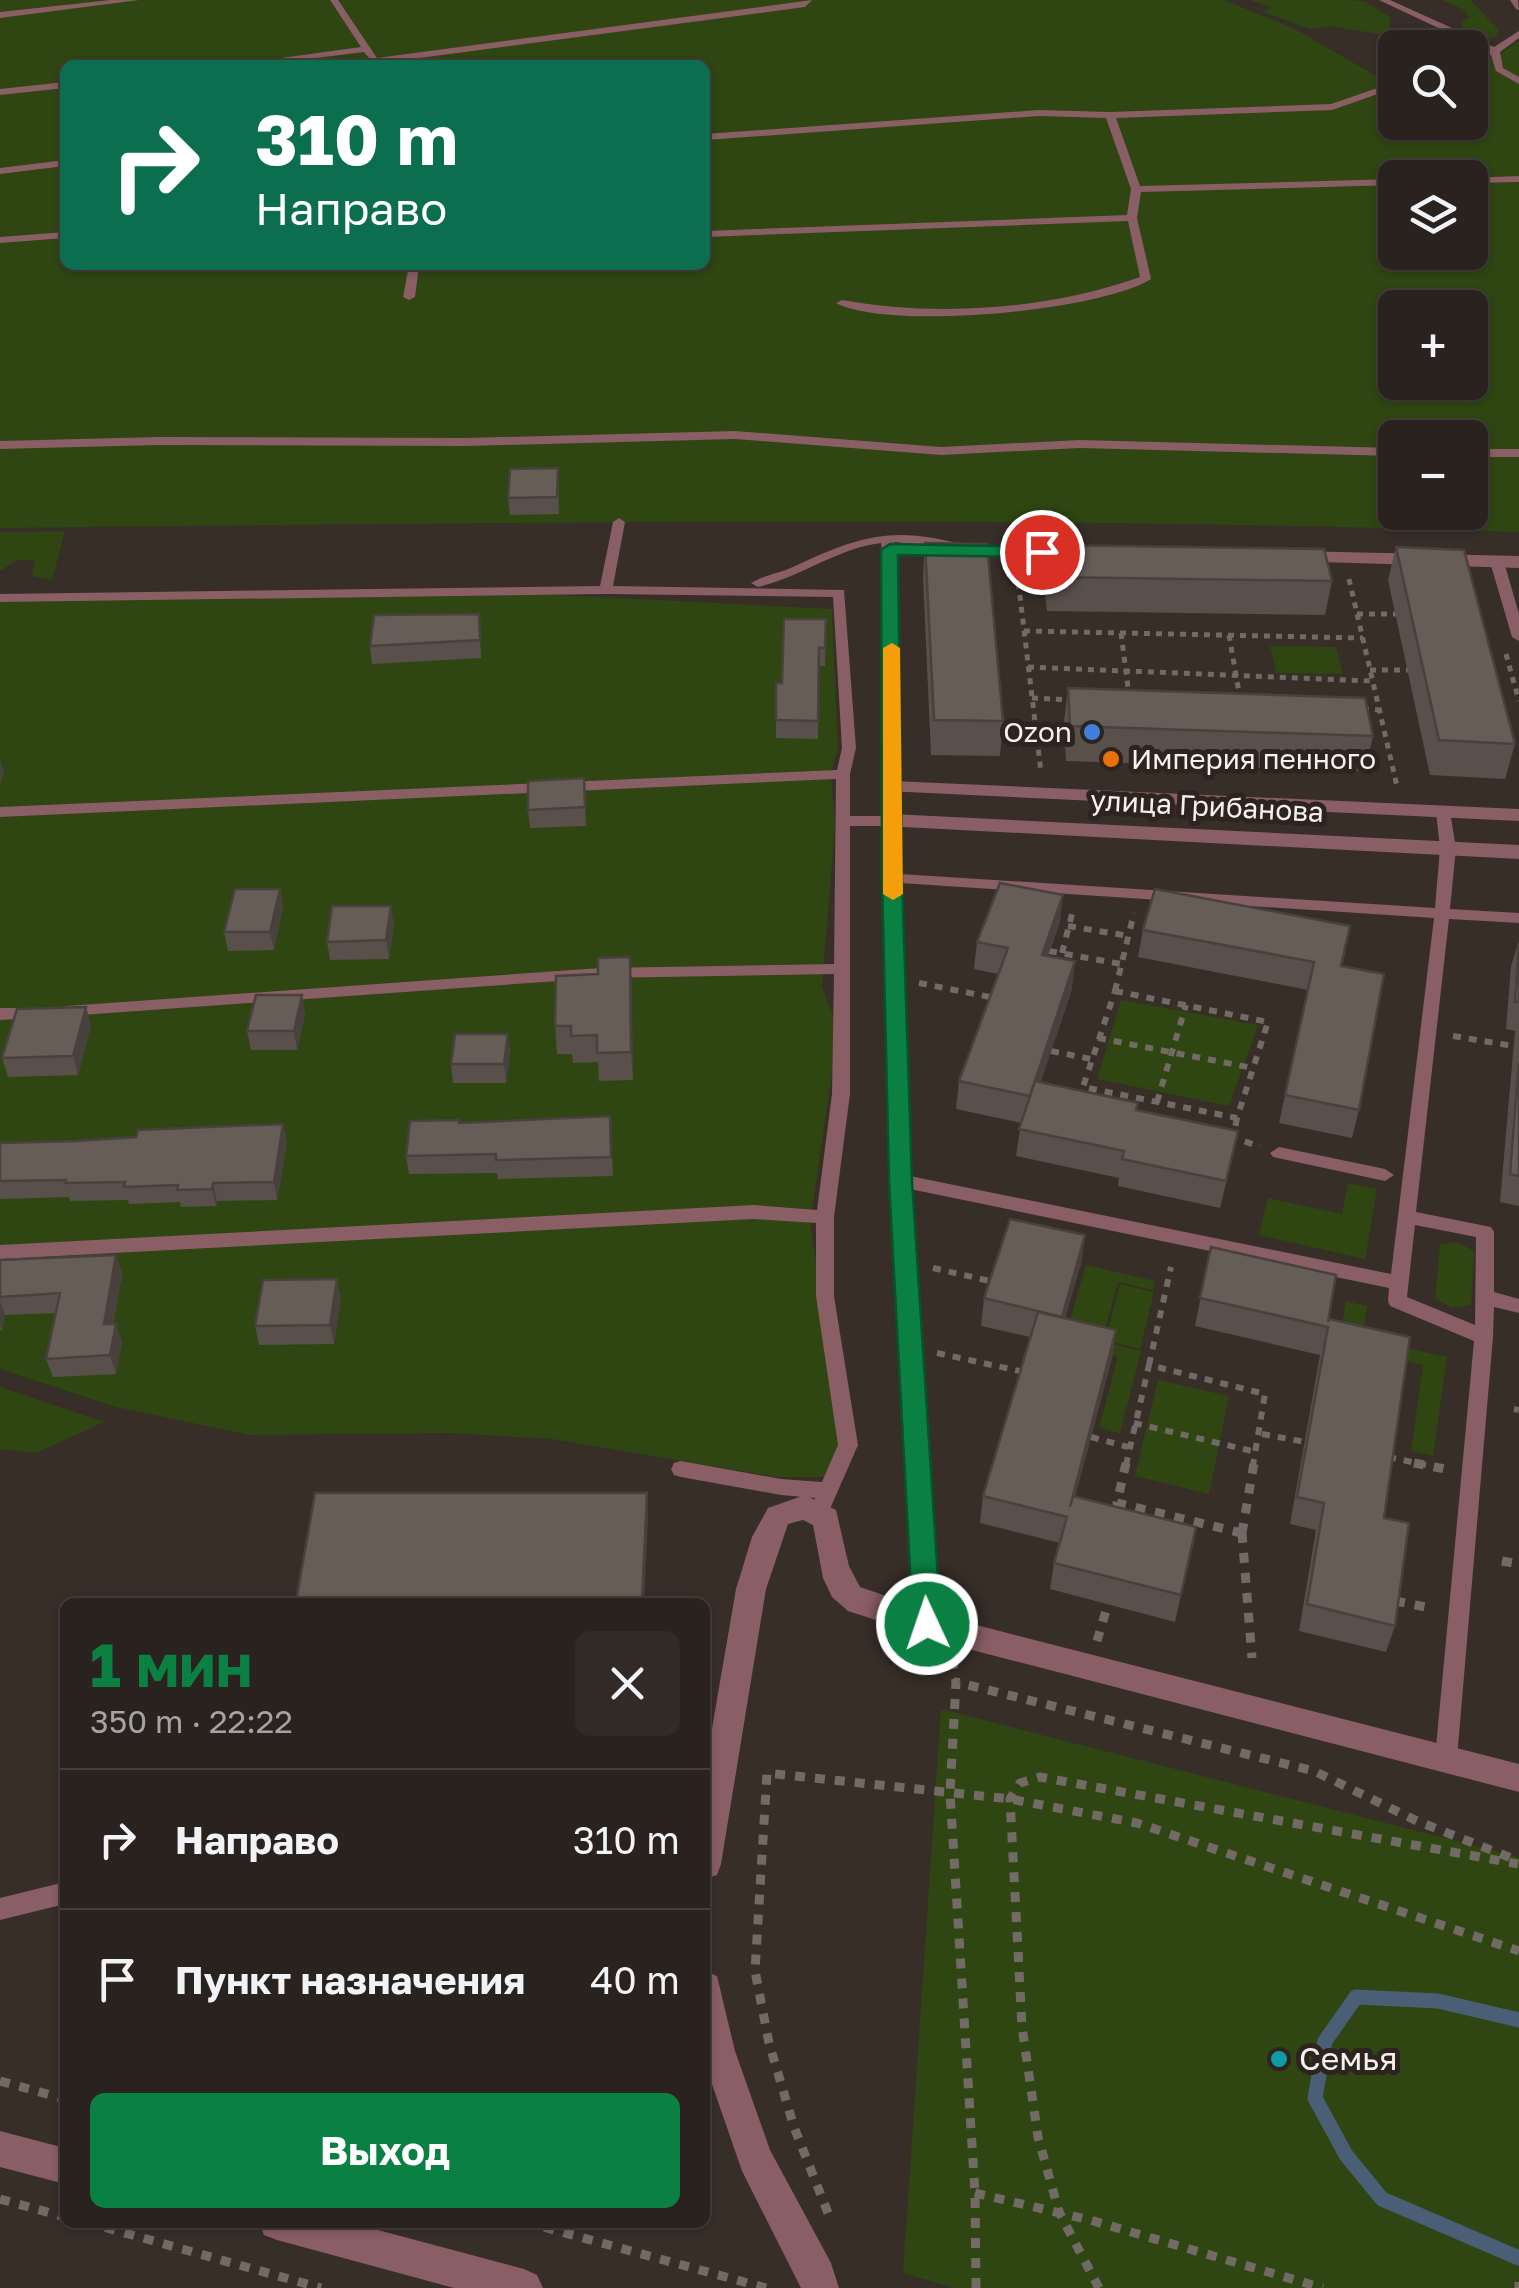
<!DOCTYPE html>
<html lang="ru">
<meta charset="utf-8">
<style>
:root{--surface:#29221e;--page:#312a27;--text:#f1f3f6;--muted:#a5a4a4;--line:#453f3c;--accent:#0b8043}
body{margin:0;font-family:"Golos Text",sans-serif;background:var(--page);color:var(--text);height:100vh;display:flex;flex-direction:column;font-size:38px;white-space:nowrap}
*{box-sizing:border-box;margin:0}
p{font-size:32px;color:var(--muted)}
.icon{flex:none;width:55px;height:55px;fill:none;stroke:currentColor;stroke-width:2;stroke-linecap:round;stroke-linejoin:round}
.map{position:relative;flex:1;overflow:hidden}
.details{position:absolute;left:60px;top:1598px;width:650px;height:630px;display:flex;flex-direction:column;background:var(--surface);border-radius:15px;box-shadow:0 2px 8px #0004,0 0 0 2px var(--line)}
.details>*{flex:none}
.banner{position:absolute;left:60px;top:60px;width:650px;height:210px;border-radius:15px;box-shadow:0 2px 8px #0004,0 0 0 2px var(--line);background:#0b6e4f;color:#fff;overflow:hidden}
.buttons{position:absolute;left:1378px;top:30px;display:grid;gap:20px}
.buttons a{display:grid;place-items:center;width:110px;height:110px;border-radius:15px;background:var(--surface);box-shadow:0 2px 8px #0004,0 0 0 2px var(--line);font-size:50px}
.pin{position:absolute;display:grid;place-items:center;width:85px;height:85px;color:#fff;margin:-42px;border:5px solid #fff;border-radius:50%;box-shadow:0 2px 10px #0007}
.me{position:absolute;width:110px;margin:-55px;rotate:357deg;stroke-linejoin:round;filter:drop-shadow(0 0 8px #0008)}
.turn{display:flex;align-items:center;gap:35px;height:210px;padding:0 30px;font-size:45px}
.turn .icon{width:130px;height:130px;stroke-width:2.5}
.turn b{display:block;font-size:70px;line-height:85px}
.round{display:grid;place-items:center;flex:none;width:105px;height:105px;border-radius:15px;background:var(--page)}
.head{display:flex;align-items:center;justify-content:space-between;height:170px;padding:0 30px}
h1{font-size:60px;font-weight:700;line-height:75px;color:var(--accent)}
.button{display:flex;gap:20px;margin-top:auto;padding:20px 30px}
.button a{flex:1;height:115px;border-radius:15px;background:var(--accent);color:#fff;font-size:40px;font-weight:700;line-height:115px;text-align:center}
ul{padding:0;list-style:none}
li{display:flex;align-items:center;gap:30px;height:140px;padding:0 30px;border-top:2px solid var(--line)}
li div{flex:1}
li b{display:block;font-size:38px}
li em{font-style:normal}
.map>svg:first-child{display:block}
</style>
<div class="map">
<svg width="1519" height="2288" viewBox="0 0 1519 2288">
<rect width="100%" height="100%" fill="#372e28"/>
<g fill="#2f4512" fill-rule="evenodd">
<path d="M0 0H1224L1295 29 1395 87V122H1470V65L1502 53 1519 40V532C1013 515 506 523 0 528ZM65 65H705V265H65ZM1395 178H1470V252H1395ZM1395 308H1470V382H1395ZM1395 438H1470V512H1395Z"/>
<polygon points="1250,0 1351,0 1366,2 1390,17 1389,36 1331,26 1311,29 1262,12 1272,7"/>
<polygon points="1443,0 1470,0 1499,30 1495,38 1479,40 1465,35 1461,22 1470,17 1462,9"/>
<polygon points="65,531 52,580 32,576 35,560 17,560 0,571 0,532"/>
<polygon points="539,594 832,609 838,748 831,773 835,825 822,986 838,1032 810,1224 848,1459 841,1477 778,1477 552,1439 448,1433 250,1435 116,1407 0,1369 0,601"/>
<polygon points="1270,646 1336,647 1343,674 1276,673"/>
<polygon points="1121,1000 1258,1025 1229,1106 1097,1079"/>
<polygon points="1348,1183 1377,1189 1365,1259 1259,1235 1268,1198 1342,1214"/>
<polygon points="1457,1242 1474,1251 1471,1305 1452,1308 1435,1298 1440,1245"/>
<polygon points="1086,1265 1155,1281 1153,1290 1118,1282 1102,1341 1141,1351 1120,1433 1099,1428 1118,1356 1063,1344"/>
<polygon points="1120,1284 1154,1292 1140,1349 1105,1340"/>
<polygon points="1346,1301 1367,1306 1362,1338 1447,1357 1433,1456 1411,1451 1423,1365 1338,1345"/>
<polygon points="1158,1380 1229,1396 1209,1494 1135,1476"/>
<polygon points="0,1387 104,1422 36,1453 0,1449"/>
<polygon points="941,1709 1519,1857 1519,2288 955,2288 903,2273"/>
</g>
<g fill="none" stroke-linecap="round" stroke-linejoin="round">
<polyline stroke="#4a5e76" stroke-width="15" points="1519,2020 1438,2001 1356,1997 1325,2041 1315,2098 1346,2155 1382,2199 1519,2258"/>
<g stroke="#726a65" stroke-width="5" stroke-dasharray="6 6" stroke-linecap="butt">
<polyline points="1017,571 1041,772"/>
<polyline points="1349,579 1397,786"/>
<polyline points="1357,614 1396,614"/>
<polyline points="1024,631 1363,638"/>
<polyline points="1121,633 1129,695"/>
<polyline points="1229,635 1240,698"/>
<polyline points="1506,654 1519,701"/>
<polyline points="1028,667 1373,681"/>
<polyline points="1370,670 1408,670"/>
<polyline points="1032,698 1071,700"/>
<polyline points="1363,709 1379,710"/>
</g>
<g stroke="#726a65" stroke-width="6" stroke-dasharray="8 8" stroke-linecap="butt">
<polyline points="1068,926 1129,936"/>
<polyline points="1049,951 1121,964"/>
<polyline points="1062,953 1073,910"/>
<polyline points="919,983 995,998"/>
<polygon points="1115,991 1268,1022 1237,1118 1083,1087"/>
<polyline points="1115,991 1134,913"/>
<polyline points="1453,1036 1519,1047"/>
<polyline points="1098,1038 1253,1068"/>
<polyline points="1051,1051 1091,1059"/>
<polyline points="1157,1102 1186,1005"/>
<polyline points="1237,1118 1233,1137 1260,1147"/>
<polyline points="933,1268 994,1282"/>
<polyline points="937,1353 1024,1372"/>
<polyline points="1149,1365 1171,1267"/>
<polyline points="1514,1409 1519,1410"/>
<polyline points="1134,1423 1256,1452"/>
<polyline points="1262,1434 1305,1442"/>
<polyline points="1091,1437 1128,1447"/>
<polyline points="1388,1457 1426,1465"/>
<polyline points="1126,1465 1149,1365 1265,1394 1253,1465"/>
</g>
<g stroke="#726a65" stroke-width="9" stroke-dasharray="10 10" stroke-linecap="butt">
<polyline points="1126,1463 1117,1503 1242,1533"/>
<polyline points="1414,1463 1445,1469"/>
<polyline points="1242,1533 1252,1658"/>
<polyline points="1242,1533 1254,1463"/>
<polyline points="1502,1561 1519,1564"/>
<polyline points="1395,1601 1431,1608"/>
<polyline points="1097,1641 1108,1604"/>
<polyline points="952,1659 956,1682"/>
<polyline points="0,2081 65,2099"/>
<polyline points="975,2193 1090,2220 1323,2288"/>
<polyline points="0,2199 65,2217"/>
<polyline points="828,2213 794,2127 769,2043 755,1971 767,1773 1010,1799 1137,1823 1519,1951"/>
<polyline points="86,2222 321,2288"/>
<polyline points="525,2222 766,2288"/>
<polyline points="1519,2282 1519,2288"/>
<polyline points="976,2288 975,2193 950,1793 956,1682 1314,1771 1417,1821 1519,1861"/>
<polyline points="1099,2288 1059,2212 1038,2137 1022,2027 1010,1799 1020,1783 1040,1777 1518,1864"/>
</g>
<g fill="#895e64" fill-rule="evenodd">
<polygon points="111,0 139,0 0,18 0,12"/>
<polygon points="330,0 338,0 377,58 812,0 805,7 374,64 364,52 259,65 231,65 361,47"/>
<polygon points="1379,0 1390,0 1494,47 1519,31 1519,38 1500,52 1503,68 1519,77 1519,84 1496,71 1491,55 1470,62 1470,56 1487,51"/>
<polygon points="1510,0 1518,0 1519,10 1516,9"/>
<polygon points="65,82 65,88 0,95 0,89"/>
<path d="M1395 82V88L1332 110 1116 118 1140 186 1395 179V185L1141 192 1137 218 1151 279C1101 311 889 331 836 303L842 300C939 317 1047 310 1140 277L1128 221 705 237V231L1127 215 1131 189 1106 118 1039 116 705 140V134L1039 110 1110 112 1331 104Z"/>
<polygon points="65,160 65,166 0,174 0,168"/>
<polygon points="1519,176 1519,182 1470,183 1468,178"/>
<polygon points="65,232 65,238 0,243 0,237"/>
<polygon points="409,265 419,265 415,297 409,300 403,297"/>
<polygon points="735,431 941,447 1080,440 1395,448 1395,456 1080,448 941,455 735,439 465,446 158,445 0,449 0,441 158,437 465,438"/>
<rect x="1470" y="449" width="49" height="8"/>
<path d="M619 518 625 522 613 586 844 590 856 748 850 774V816H884V562L881 543C838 548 801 577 758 587L751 583C764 575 781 573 795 566 863 534 897 525 971 547V553L966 554 936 546 894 542 898 562 900 874 1435 908 1440 848 1436 812 1443 807 1450 812 1456 848 1450 909 1519 913V923L1449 919 1416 1212 1491 1227 1494 1232V1292L1519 1299V1313L1494 1307 1493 1337 1457 1758 1454 1765 1446 1768 1438 1765 1435 1758 1474 1341 1390 1306 1388 1301 1389 1288 910 1189 938 1624 934 1630 927 1633 920 1630 916 1624 892 1181 884 826H850V1094L834 1217V1296L858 1445 826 1518 819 1520 812 1518 809 1512 815 1498 781 1495 681 1477 674 1475 671 1469 674 1463 681 1461 781 1479 822 1482 838 1445 816 1296V1223L754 1219 0 1259V1245L754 1205 817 1210 832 1094 834 974 601 978 67 1016 59 1011 67 1006 601 968 834 964 836 779 0 817V807L837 770 842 748 833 597 606 594 0 602V594L600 586 613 522ZM900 883 1434 918 1391 1274 910 1176ZM1415 1225 1476 1237 1475 1325 1407 1297Z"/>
<polygon points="1497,558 1504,562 1519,614 1519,641 1512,637 1490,562"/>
<polygon points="0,1008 36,1008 44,1013 36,1018 0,1020"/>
<polygon points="1279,1147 1385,1169 1394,1175 1385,1181 1273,1157 1270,1153"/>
<polygon points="65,1882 65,1904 0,1920 0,1898"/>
</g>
<g fill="#895e64" fill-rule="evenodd">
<polygon points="889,543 1079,547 1088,553 1079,559 882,553 880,549"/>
<polygon points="1294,551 1519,556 1519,568 1287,561 1287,553"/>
<polygon points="893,781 1519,809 1519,821 886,791 882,787 886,783"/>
<polygon points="892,814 1519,845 1519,859 884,826 881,821 884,816"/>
<polygon points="805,1495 836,1510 849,1566 860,1587 953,1619 1519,1764 1519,1792 953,1645 848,1611 832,1597 823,1578 813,1525 803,1520 788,1524 766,1589 721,1864 717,1875 705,1879 705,1769 736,1589 752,1537 768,1508"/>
<polygon points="705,1971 717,1976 735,2051 770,2150 831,2263 839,2288 801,2288 742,2171 705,2064"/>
<polygon points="0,2131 65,2148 65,2184 0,2167"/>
<polygon points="259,2222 348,2222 524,2269 537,2275 543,2288 454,2288 277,2240 264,2235"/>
</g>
</g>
<g fill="#59504b">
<polygon points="558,468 559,514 510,515 508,498"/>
<polygon points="925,543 1003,721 1000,756 931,755 923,576"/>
<polygon points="1046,545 1332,581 1325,615 1047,611 1043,579"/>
<polygon points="1396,547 1515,744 1505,779 1430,775 1388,580"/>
<polygon points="479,614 481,658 372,664 370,646"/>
<polygon points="826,619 825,666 819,666 818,739 776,738 776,683 782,683"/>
<polygon points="1068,688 1373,736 1365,771 1066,761 1064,722"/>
<polygon points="584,778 586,826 530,828 528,810"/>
<polygon points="280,889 283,908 274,950 228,951 224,932"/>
<polygon points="1060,922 1048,956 1072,989 1040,1083 1137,1110 1232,1159 1220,1208 1118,1186 1119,1178 1016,1156 1021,1123 956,1109 959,1081 998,974 974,969 977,942"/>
<polygon points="394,924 389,959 330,960 327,942"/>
<polygon points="1143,930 1341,966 1359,1110 1352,1138 1279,1123 1308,990 1138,957"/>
<polygon points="1519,941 1519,1206 1500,1202 1515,1031 1506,1029 1511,966"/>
<polygon points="630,957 633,1080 599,1081 598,1062 573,1063 572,1054 557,1054 555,1026 598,974"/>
<polygon points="305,1014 297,1050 251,1050 247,1031"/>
<polygon points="91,1025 78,1075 8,1077 2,1058"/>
<polygon points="508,1034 510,1053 506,1083 453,1083 451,1064"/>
<polygon points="610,1116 613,1176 498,1179 497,1173 409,1174 406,1156 459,1123"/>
<polygon points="283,1124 287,1142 277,1200 217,1201 216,1206 181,1207 180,1202 129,1204 128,1200 70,1201 69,1197 0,1199 0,1143 76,1141"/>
<polygon points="1085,1235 1081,1263 1065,1318 1116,1330 1112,1358 1075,1497 1196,1527 1175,1622 1050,1589 1054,1563 1060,1543 980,1523 983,1496 1030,1337 981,1326 984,1298"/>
<polygon points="1211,1247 1329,1320 1384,1518 1395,1626 1386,1652 1299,1631 1316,1530 1290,1524 1320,1355 1195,1326"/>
<polygon points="116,1255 122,1274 113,1324 122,1342 116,1374 53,1377 46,1359 56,1313 5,1315 2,1330 0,1330 0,1260"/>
<polygon points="341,1298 334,1344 259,1345 255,1326"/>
</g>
<g fill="#48413d">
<polygon points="0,759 4,772 0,786"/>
<polygon points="280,889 283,908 274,950 270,932"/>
<polygon points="1063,895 1060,922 1038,982 1042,955"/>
<polygon points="391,906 394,924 389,959 386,940"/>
<polygon points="630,957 632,985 633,1080 631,1052"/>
<polygon points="1075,961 1072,989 1027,1124 1030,1096"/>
<polygon points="302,995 305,1014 297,1050 294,1031"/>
<polygon points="86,1007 91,1025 78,1075 73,1056"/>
<polygon points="508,1034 510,1053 506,1083 504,1064"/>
<polygon points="283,1124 287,1142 277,1200 274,1182"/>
<polygon points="213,1183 217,1201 216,1206 212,1189"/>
<polygon points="1085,1235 1081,1263 1058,1344 1062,1317"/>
<polygon points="116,1255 122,1274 109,1343 104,1324"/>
<polygon points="337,1279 341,1298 334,1344 330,1325"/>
<polygon points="0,1301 5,1315 2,1330 0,1325"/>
<polygon points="116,1324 122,1342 116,1374 110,1355"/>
<polygon points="1116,1330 1112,1358 1065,1533 1070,1507"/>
<polygon points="647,1493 648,1520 644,1602 642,1602"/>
</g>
<g fill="#675d57" stroke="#48413d" stroke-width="2.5">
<polygon points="558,468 557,497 508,498 510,469"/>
<polygon points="925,543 987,544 1003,721 934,720"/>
<polygon points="1046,545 1324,549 1332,581 1050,577"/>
<polygon points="1396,547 1464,550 1515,744 1439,740"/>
<polygon points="479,614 480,640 370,646 374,615"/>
<polygon points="784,619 826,619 825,648 819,648 818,721 776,720 776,683 782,683"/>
<polygon points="1068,688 1365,698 1373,736 1070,726"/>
<polygon points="584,778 585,807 528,810 528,781"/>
<polygon points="1000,883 1063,895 1042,955 1075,961 1030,1096 959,1081 1008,948 977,942"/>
<polygon points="235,889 280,889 270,932 224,932"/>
<polygon points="1155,889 1350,926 1341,966 1384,974 1359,1110 1285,1095 1314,962 1143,930"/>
<polygon points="332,906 391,906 386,940 327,942"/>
<polygon points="1519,946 1519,1002 1515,1002"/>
<polygon points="630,957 631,1052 597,1053 597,1035 571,1036 571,1026 555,1026 556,976 598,974 598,958"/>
<polygon points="256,995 302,995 294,1031 247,1031"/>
<polygon points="86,1007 73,1056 2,1058 17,1009"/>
<polygon points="455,1034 508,1034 504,1064 451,1064"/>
<polygon points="1519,1062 1519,1176 1510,1174"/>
<polygon points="1035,1081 1138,1103 1136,1110 1238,1131 1226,1181 1122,1159 1124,1151 1019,1129"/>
<polygon points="610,1116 611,1157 496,1160 496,1154 406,1156 410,1121 459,1120 459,1123"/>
<polygon points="283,1124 274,1182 213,1183 212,1189 177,1190 178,1185 124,1187 125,1182 65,1183 66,1180 0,1181 0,1143 76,1141 136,1137 138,1130"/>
<polygon points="1010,1219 1085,1235 1062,1317 984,1298"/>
<polygon points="1211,1247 1336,1275 1328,1322 1329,1319 1410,1337 1384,1518 1409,1523 1395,1626 1307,1604 1324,1503 1297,1497 1328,1327 1200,1298"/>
<polygon points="116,1255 104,1324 116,1324 110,1355 46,1359 60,1293 0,1297 0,1260"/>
<polygon points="337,1279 330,1325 255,1326 263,1280"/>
<polygon points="1038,1312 1116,1330 1070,1507 1073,1496 1196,1527 1181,1595 1054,1563 1067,1517 983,1496"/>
<polygon points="315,1493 647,1493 642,1602 296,1602"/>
</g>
<polygon fill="#0b8043" stroke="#07532c" stroke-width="2.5" points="890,544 1042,547 1051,552 1042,557 898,555 902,878 912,1181 941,1624 936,1633 927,1636 917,1633 913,1624 889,1181 882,878 881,550"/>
<polygon fill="#f59e0b" points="892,643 900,648 903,894 893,900 883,894 883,648"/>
<circle fill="#3f7fe0" stroke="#2d241f" stroke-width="4" cx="1092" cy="732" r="10"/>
<circle fill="#e8710a" stroke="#2d241f" stroke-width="4" cx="1111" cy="759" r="10"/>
<circle fill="#0f9aa8" stroke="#2d241f" stroke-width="4" cx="1279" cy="2059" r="10"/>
<g text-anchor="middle" stroke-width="10" stroke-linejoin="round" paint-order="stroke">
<g font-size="28" fill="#f7f1ee" stroke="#2d241f" text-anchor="end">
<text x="1072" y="742">Ozon</text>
<text x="1131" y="769" text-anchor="start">Империя пенного</text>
</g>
<g font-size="28" fill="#f7f1ee" stroke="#2d241f">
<text transform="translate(1207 806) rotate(3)" y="10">улица Грибанова</text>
</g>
<g font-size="32" fill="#f7f1ee" stroke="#2d241f" text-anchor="start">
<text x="1299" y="2070">Семья</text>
</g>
</g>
</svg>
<div class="buttons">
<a><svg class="icon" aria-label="search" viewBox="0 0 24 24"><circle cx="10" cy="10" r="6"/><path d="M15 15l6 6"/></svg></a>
<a><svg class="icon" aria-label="layers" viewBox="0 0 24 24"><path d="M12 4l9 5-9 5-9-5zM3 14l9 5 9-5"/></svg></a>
<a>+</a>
<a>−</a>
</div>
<div class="pin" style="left:1042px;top:552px;background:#d93025"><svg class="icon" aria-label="arrive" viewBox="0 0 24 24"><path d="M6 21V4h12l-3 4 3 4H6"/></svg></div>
<svg class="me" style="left:927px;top:1624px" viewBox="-20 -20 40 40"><circle r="17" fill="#0b8043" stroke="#fff" stroke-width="3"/><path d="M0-11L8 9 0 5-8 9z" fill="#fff"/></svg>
<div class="banner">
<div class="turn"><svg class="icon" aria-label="right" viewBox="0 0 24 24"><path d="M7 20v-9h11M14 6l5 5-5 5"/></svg><div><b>310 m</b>Направо</div></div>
</div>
<section class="details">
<div class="head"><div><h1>1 мин</h1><p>350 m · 22:22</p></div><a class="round"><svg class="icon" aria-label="close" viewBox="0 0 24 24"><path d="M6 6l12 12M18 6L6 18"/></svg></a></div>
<ul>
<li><svg class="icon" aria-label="right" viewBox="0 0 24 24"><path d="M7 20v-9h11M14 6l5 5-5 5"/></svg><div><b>Направо</b></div><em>310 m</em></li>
<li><svg class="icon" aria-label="arrive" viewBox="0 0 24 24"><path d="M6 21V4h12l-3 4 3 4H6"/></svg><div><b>Пункт назначения</b></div><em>40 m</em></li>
</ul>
<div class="button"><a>Выход</a></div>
</section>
</div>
